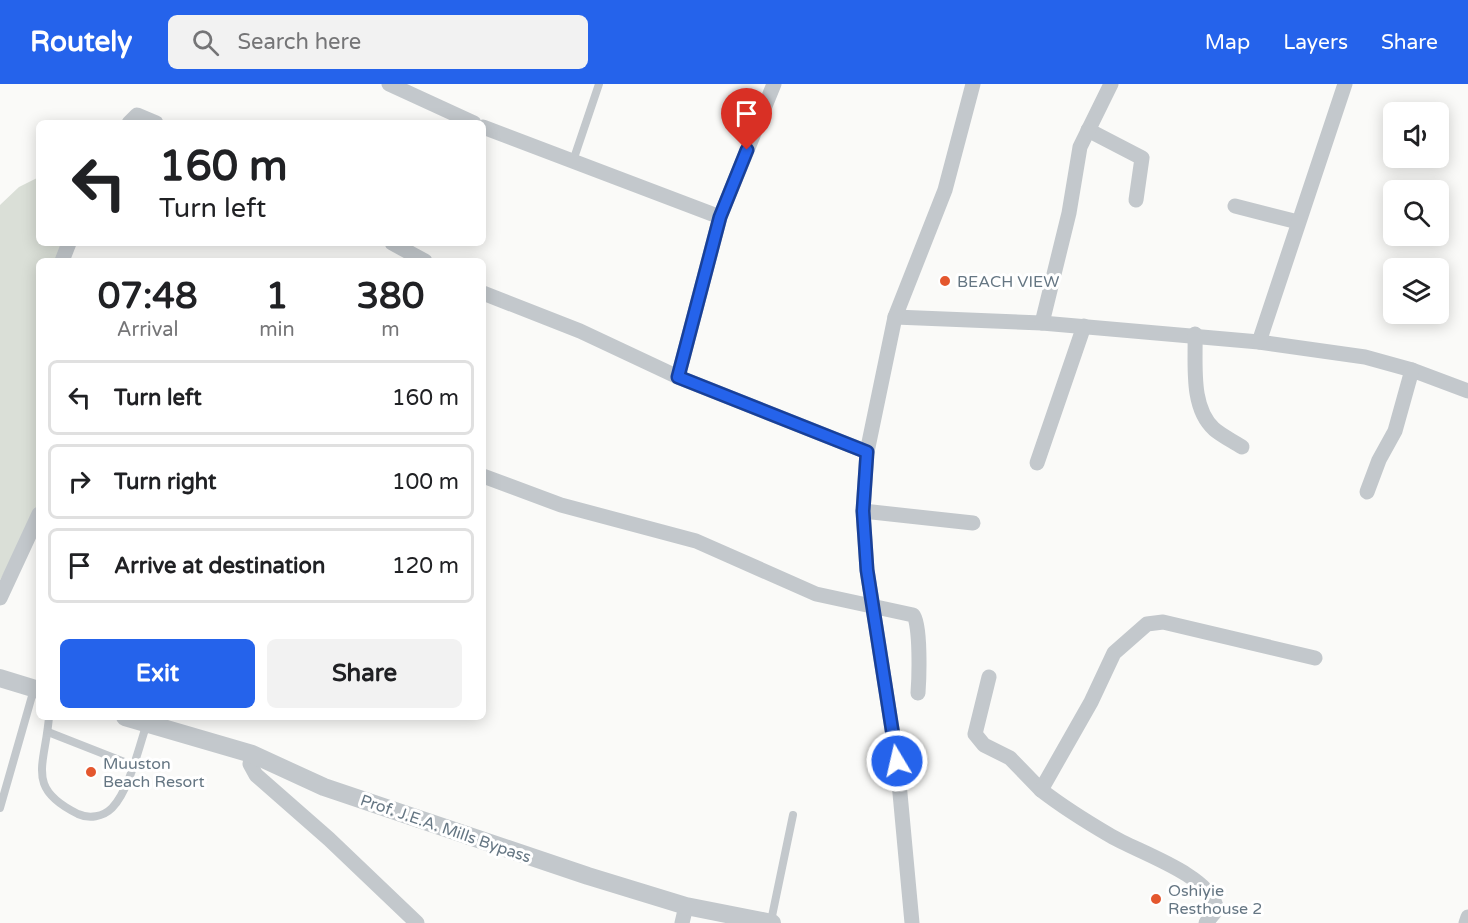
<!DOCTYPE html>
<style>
:root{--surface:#fff;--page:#f2f2f2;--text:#202124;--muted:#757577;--line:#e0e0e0;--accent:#2563eb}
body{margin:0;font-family:"Varela Round",sans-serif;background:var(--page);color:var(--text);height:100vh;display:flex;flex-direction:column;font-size:22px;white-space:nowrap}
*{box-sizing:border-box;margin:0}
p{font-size:20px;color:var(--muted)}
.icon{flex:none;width:33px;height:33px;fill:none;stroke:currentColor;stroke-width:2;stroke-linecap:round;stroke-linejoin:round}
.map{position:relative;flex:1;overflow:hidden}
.sheet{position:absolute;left:36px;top:174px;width:450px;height:462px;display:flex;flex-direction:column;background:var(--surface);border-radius:9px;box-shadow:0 3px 15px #0003}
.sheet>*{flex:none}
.banner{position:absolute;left:36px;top:36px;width:450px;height:126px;border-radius:9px;box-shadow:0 3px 15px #0003;background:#fff;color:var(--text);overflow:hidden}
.fabs{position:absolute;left:1383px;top:18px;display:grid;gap:12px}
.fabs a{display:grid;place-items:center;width:66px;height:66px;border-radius:9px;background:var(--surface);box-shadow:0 3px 15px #0003;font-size:30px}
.pin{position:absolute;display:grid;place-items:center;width:51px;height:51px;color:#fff;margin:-62px -26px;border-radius:50% 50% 50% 0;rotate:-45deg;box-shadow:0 0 6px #0007}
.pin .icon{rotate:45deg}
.me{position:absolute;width:66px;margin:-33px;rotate:351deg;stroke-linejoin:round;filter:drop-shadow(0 0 4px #0008)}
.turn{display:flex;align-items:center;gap:21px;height:126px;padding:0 24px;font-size:27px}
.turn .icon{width:78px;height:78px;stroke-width:2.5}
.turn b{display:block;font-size:42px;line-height:51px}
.eta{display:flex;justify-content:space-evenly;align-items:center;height:102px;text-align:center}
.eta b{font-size:36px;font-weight:700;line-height:42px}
.cta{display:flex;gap:12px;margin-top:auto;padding:12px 24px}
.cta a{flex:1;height:69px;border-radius:9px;background:var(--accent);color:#fff;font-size:24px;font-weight:700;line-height:69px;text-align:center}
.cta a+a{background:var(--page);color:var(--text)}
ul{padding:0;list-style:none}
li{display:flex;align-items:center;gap:18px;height:75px;margin:0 12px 9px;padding:0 12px;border:3px solid var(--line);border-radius:9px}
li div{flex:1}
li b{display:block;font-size:22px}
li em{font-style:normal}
header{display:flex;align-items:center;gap:36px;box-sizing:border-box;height:84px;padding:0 30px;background:var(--accent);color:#fff}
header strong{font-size:28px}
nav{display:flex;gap:33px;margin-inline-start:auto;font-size:21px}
.search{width:420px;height:54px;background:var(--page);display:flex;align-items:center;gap:15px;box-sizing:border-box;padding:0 21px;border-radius:9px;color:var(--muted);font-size:22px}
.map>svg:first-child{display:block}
</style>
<header>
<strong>Routely</strong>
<div class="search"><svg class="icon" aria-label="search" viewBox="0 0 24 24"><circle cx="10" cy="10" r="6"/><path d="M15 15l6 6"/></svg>Search here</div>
<nav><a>Map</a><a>Layers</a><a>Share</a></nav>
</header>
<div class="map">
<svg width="1468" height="839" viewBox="0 0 1468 839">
<rect width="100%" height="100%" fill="#fafaf8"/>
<polygon fill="#dadfd7" points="39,93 39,159 66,159 58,177 39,177 39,426 0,496 0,121 19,103"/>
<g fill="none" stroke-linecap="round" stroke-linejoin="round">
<g stroke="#c3c8cc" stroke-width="8">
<polyline points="573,77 599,0"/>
<path d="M49 633C45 682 25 704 78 730 89 735 103 733 112 724 129 707 139 663 147 639"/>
<polyline points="48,648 132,681"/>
<polyline points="0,724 34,605"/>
<polyline points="771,837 793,731"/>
</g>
<g stroke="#c3c8cc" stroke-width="15">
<polyline points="389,0 474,39"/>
<polyline points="129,39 137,31 156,39"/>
<polyline points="483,43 720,133"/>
<polyline points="1088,46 1142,74 1136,116"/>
<polyline points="1235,122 1298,138"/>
<polyline points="392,159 425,177"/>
<polyline points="62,177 69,159"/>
<polyline points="483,209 580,247 678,293 867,368"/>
<polyline points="895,233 1042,239 1259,258 1365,273 1412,286 1468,307"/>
<polyline points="1042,239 1069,129 1080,63 1111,0"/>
<path d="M1195 250C1196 280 1190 323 1214 345 1222 352 1233 357 1242 363"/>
<polyline points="1259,258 1345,0"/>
<polyline points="678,293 720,133 774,0"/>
<polyline points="1037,379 1084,242"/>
<path d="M483 392 561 421 696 457 816 510 913 531C921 539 919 596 918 609"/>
<polyline points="1367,408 1379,376 1395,347 1412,286"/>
<polyline points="863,427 973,439"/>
<polyline points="0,514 39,430"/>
<polyline points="989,593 975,650 984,661 1010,674 1041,706 1091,618 1114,569 1147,540 1163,538 1315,574"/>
<polyline points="252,670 250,680 256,691 329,755 417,839"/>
<path d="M1041 706C1063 723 1087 738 1111 752 1138 768 1207 790 1216 822L1214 829 1206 839"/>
<polyline points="682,839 686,822"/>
<polyline points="912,839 897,677 867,486 863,427 867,368 895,233 945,106 973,0"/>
<polyline points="1466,839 1468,833"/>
</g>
<g stroke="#c3c8cc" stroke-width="18">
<polyline points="0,594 39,606"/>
<polyline points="125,633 252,670 324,703 588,792 686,822 772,839"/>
</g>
</g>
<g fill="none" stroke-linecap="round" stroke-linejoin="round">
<defs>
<polyline id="route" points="747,66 720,133 678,293 867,368 863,427 867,486 897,677"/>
</defs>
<use href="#route" stroke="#184099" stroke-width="15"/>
<use href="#route" stroke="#2563eb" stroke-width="10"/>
</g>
<g fill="#e4572e" stroke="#fff" stroke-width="2">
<circle cx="945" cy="197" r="6"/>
<circle cx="91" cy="688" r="6"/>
<circle cx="1156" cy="815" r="6"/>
</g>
<g text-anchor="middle" stroke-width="6" stroke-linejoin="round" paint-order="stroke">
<g font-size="16" fill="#657683" stroke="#fff" text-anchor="start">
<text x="957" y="203">BEACH VIEW</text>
<text x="103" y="685">Muuston<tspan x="103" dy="18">Beach Resort</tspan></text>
<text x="1168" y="812">Oshiyie<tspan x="1168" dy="18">Resthouse 2</tspan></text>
</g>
<g font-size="16" fill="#657683" stroke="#fff">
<text transform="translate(446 744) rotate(19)" y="6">Prof. J.E.A. Mills Bypass</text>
</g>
</g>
</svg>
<div class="fabs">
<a><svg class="icon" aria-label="sound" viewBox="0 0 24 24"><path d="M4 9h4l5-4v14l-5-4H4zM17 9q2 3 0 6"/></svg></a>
<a><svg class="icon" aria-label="search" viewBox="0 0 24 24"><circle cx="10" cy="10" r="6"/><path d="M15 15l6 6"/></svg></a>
<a><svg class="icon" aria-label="layers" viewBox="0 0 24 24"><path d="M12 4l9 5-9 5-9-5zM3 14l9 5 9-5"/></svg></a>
</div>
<div class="pin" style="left:747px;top:66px;background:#d93025"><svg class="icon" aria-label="arrive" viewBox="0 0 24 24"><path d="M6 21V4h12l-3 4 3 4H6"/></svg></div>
<svg class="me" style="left:897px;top:677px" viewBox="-20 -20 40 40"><circle r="17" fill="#2563eb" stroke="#fff" stroke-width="3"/><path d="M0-11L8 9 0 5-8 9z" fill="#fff"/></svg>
<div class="banner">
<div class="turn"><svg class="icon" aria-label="left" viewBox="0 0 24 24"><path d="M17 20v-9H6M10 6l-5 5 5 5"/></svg><div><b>160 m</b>Turn left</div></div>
</div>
<section class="sheet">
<div class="eta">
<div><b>07:48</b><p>Arrival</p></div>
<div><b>1</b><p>min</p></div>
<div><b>380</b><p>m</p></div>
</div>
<ul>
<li><svg class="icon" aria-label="left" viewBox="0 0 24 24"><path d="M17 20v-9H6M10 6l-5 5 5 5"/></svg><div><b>Turn left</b></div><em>160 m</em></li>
<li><svg class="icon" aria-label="right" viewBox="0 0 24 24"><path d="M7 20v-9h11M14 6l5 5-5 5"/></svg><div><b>Turn right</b></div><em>100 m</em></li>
<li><svg class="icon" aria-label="arrive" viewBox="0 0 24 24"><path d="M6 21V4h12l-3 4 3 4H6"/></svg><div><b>Arrive at destination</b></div><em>120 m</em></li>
</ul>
<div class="cta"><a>Exit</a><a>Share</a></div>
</section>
</div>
